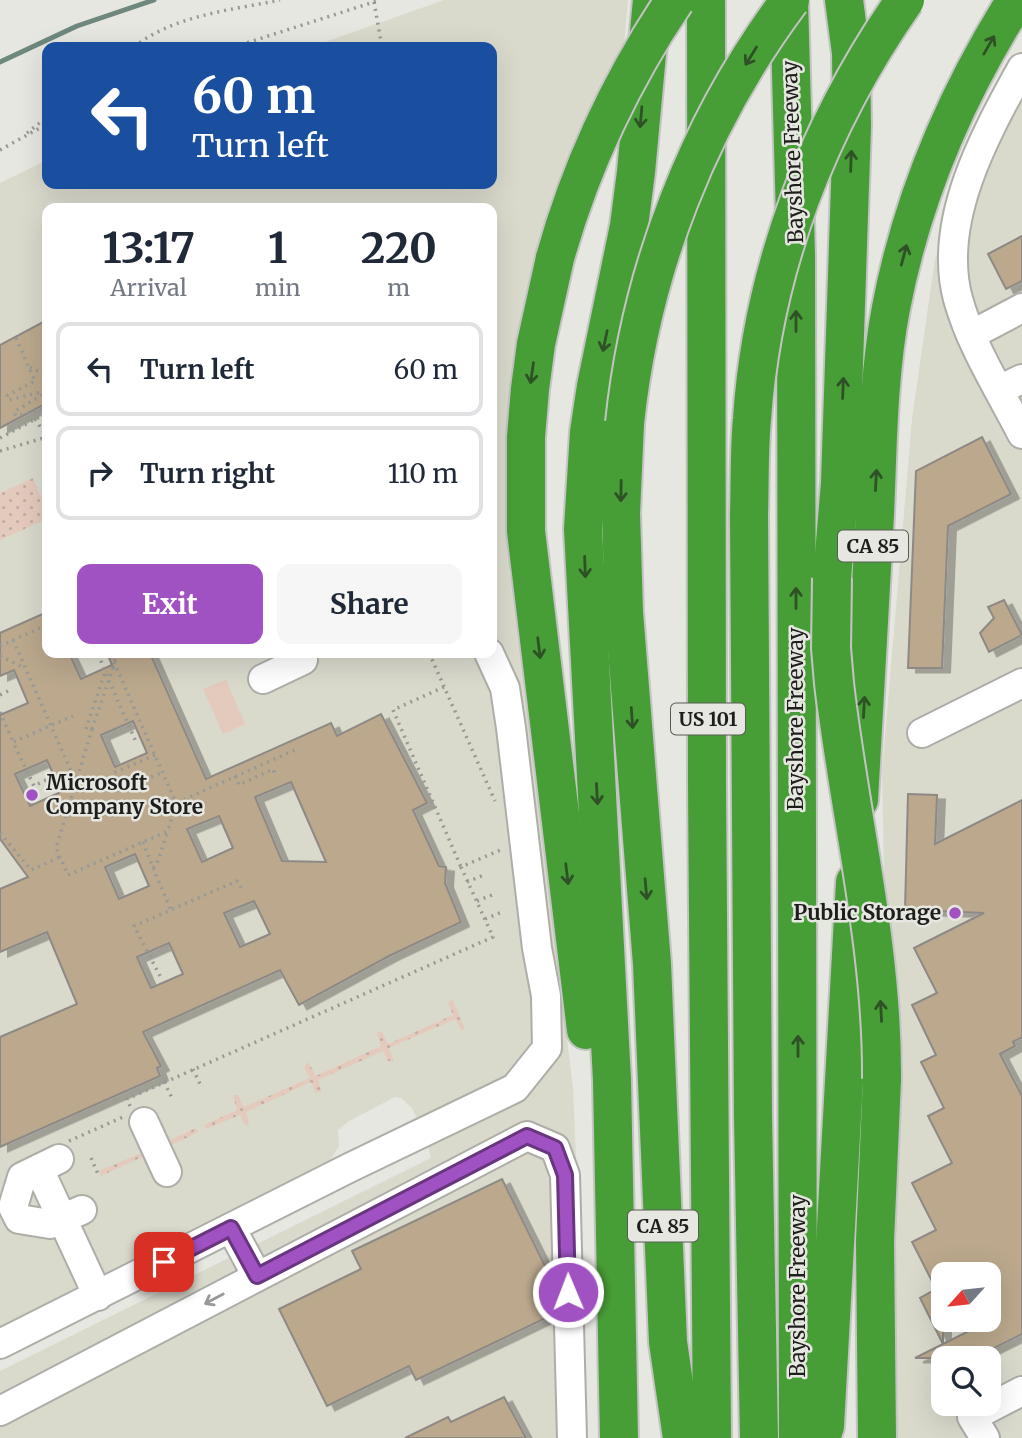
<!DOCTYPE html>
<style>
:root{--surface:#fff;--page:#f6f6f7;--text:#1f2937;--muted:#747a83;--line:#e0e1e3;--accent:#a052c3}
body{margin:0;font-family:Merriweather,serif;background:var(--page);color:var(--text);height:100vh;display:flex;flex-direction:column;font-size:26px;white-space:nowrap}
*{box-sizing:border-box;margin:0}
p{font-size:23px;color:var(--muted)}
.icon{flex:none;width:38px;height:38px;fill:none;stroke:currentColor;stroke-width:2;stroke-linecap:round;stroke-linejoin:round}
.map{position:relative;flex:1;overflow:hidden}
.drawer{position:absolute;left:42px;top:203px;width:455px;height:455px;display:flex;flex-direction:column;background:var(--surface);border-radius:14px;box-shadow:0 7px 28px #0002}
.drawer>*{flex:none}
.guide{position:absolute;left:42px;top:42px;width:455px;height:147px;border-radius:14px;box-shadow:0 7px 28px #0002;background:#1a4fa0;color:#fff;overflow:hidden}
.needle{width:46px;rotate:243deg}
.controls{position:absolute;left:931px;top:1262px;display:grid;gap:14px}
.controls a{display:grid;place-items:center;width:70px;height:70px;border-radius:14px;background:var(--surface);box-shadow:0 7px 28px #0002;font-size:35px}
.pin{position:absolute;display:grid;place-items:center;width:60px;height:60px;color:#fff;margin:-30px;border-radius:14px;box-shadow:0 4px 10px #0006}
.me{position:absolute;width:77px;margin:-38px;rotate:359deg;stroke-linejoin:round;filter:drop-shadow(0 0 5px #0008)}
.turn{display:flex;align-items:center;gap:24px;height:147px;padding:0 35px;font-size:32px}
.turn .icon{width:91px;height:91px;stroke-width:2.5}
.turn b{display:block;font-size:49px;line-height:60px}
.eta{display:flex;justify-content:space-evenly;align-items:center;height:119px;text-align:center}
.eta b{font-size:42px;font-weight:700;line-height:49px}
.primary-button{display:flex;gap:14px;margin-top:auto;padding:14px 35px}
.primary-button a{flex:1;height:80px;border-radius:14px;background:var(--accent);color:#fff;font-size:28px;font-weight:700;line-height:80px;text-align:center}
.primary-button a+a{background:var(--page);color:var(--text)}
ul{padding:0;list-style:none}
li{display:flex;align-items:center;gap:21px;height:94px;margin:0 14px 10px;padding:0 21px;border:4px solid var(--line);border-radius:14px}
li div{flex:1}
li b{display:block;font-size:26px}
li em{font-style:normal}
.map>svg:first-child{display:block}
</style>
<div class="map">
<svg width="1022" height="1438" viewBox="0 0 1022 1438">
<defs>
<pattern id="grass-dots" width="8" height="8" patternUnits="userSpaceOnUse" patternTransform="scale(1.75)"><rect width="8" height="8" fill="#e4cabd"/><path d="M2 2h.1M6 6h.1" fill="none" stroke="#c3ada2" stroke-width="1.8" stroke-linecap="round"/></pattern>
<filter id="shadow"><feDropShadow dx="8" dy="4.5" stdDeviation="0" flood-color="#0004"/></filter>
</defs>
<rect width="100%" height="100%" fill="#e6e7e0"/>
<g fill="#d9d9cc" fill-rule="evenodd">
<path d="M444 0H628L624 45 560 188 507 452 509 569 573 1088 588 1438H0V1371L431 1158 426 1137 412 1108 401 1098 395 1097 349 1121 338 1130 339 1146 331 1159 0 1326V183L47 160V184H492V47H311ZM47 208H492V653H47Z"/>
<path d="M1022 100V1438H895L882 772 912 419 935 259ZM943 1274H989V1320H943ZM943 1358H989V1404H943Z"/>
</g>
<g fill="url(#grass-dots)">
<polygon points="33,478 47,510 47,519 0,540 0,493"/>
<polygon points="452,999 465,1029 461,1030 455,1019 389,1048 394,1061 388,1061 383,1051 318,1080 322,1092 316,1093 311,1082 246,1112 249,1125 245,1125 240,1115 206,1129 204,1125 237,1110 233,1095 238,1095 244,1107 310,1078 304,1067 308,1062 316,1076 381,1046 377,1032 382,1032 388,1044 453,1015 448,1003"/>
<polygon points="164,1127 170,1140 196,1128 198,1132 172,1145 176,1155 173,1158 160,1128"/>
<polygon points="138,1137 152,1168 148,1168 142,1157 101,1176 99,1171 141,1153 136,1141"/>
</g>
<polygon fill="#e4cabd" points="226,680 245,724 223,734 203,689"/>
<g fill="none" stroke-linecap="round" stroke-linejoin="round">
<polyline stroke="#6e887e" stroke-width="5" points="0,62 77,26 154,0"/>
</g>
<g fill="#bba88d" stroke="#8d8a85" stroke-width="2" fill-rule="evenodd" filter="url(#shadow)">
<polygon points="1022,236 1022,281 1006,289 988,254"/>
<polygon points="47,320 47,403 0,428 0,345"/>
<polygon points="982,437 1011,494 948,526 942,668 908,668 916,471"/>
<polygon points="1004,600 1022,635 989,652 980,633 994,618 988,607"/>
<path d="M47 612V653H69L81 679 112 665 107 653H150L206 779 331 723 337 736 381 714 427 803 413 810 439 866 446 867 445 883 461 922 389 956 299 1005 280 970 143 1032 161 1066 157 1068 160 1076 0 1147V1037L77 1004 47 932 0 952V889L28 877 0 839V715L28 703 14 670 0 676V633ZM133 721 147 753 115 767 101 735ZM47 760 61 792 30 806 15 774ZM291 782 326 862 282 861 255 797ZM219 816 233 848 202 862 187 829ZM135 854 149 886 119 899 105 867ZM254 901 270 934 240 947 224 913ZM169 943 183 974 151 988 137 957Z"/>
<polygon points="908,794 937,795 935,844 1022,800 1022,1037 1013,1042 1015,1046 1000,1054 1022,1096 1022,1334 974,1358 915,1358 989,1321 989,1274 943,1274 943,1344 920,1298 936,1289 912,1242 936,1230 912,1183 952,1163 928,1116 944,1108 921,1062 936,1055 912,1005 937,993 914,948 984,913 905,910"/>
<polygon points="502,1179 551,1278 552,1315 416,1380 409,1366 327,1406 279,1309 361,1269 352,1251"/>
<polygon points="504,1397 526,1438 405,1438 448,1417 451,1422"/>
</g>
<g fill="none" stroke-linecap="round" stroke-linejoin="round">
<defs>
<g id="minor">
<path d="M1022 68C985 135 937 221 958 299 971 346 1000 391 1022 434"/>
<polyline points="971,335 1022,308"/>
<polyline points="999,390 1022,379"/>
<polyline points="263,679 303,660"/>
<polyline points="922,733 1022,683"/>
<polyline points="144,1122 167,1172"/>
<polyline points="59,1159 22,1177 13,1207 19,1219 50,1224 82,1210"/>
<polyline points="39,1169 98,1296"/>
<polyline points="231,1228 257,1276"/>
<polyline points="0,1344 349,1168 515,1088 547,1048 546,996 537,948 511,728 505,688 489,653"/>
<polyline points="0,1411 527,1136 555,1148 565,1175 572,1438"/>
<polyline points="985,1438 972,1417 1022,1391"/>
</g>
<g id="highway">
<polyline points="706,0 707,784 712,1438"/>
<polyline points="789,0 796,255 798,1438"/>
<polyline points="555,258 536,344 530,389 526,437 526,531 586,1030"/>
<polyline points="625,423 621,513 624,612 652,964 668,1342 682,1438"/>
<polyline points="749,515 753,1116 759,1438"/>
<polyline points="832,578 840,483 852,126 851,53 844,0"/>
<path d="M859 800C864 705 870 610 875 514 878 446 878 376 891 308 912 198 956 95 1016 0"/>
<polyline points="619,1438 612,1080 583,529 589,432 596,386 629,226 636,172 652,0"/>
<polyline points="821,1438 825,1426 855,882"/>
<polyline points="877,1438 875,1241 882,1079"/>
</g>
</defs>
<use href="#minor" stroke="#aeaea8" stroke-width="32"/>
<use href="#highway" stroke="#c4c4c4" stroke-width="42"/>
<g stroke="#989994" stroke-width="3.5" stroke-dasharray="2 5" stroke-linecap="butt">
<polyline points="374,2 382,47"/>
<path d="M134 47C174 15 232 10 280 0"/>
<polyline points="234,47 380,0"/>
<polyline points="27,133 47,117"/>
<polyline points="0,150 47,124"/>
<polyline points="16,338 35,381 7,396 9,400 41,392 42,395 14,412 16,416 47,408"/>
<polyline points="30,367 47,376"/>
<polyline points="35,419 47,437"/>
<polyline points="0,438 47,413"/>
<polyline points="0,451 47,437"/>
<polyline points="13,640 75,780"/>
<polyline points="0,646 47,625"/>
<polyline points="429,653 495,801"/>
<polyline points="0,656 23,667"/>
<polyline points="114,662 176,803"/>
<polyline points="113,668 117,653"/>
<polyline points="106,674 137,744"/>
<polyline points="444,687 393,710 461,867"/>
<polyline points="0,695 8,691"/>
<polyline points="0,712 13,742"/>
<polyline points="86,729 105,672 98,653"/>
<polyline points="92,729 56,848 68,875 168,831 176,803 297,749"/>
<polyline points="155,755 113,773 120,790 163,772"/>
<polyline points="235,776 239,785 273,769 276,777"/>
<polyline points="46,780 34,786 13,742 73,716"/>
<polyline points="0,833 31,870 60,857"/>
<polyline points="143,842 153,868 156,866 168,831"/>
<polyline points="153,868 171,910"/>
<polyline points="467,882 486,874"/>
<polyline points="477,901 495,894"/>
<polyline points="485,919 502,912"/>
<polyline points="160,976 134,926 237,881 241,888"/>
<polyline points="193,1069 201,1086"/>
<polyline points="164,1082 172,1098"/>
<polyline points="130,1106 127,1099 493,937 461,867 503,849"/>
<polyline points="69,1141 123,1117"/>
<polyline points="91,1158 98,1174"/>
</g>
<use href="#minor" stroke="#fff" stroke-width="28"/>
<use href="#highway" stroke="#489e36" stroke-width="38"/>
<defs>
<g id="highway-bridge">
<path d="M555 258C581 165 621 80 675 0"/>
<path d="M625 423C641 270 698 123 790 0"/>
<path d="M749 515C750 483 749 451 752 419 762 268 819 123 905 0"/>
<path d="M832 578 831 648 834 683C849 815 883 944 882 1079"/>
</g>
</defs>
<use href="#highway-bridge" stroke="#c4c4c4" stroke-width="42" stroke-linecap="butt"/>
<polyline stroke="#989994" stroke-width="3.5" stroke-dasharray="2 5" stroke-linecap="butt" points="92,729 113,668"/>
<use href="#highway-bridge" stroke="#489e36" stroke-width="38"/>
</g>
<defs><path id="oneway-shaft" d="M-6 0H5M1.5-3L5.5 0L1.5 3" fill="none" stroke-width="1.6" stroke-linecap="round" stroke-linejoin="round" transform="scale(1.75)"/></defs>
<g stroke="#2e5126">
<use href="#oneway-shaft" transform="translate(989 45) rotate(-60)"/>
<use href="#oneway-shaft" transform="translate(751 56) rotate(122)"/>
<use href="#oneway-shaft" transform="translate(641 117) rotate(95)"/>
<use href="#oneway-shaft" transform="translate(851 161) rotate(-88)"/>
<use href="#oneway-shaft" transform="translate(904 255) rotate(-75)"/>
<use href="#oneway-shaft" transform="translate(796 321) rotate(-90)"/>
<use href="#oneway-shaft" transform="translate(605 341) rotate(102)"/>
<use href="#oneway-shaft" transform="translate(532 373) rotate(98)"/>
<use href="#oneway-shaft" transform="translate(843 388) rotate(-88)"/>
<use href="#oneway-shaft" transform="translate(876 480) rotate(-87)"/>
<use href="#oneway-shaft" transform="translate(621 491) rotate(91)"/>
<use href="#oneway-shaft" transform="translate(585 567) rotate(88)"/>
<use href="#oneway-shaft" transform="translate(796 598) rotate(-90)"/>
<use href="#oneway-shaft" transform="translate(539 648) rotate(83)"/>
<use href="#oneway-shaft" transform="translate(864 707) rotate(-87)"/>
<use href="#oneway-shaft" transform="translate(632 718) rotate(86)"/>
<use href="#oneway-shaft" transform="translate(597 794) rotate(87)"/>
<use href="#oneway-shaft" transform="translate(567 874) rotate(83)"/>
<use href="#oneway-shaft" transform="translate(646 889) rotate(85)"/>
<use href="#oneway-shaft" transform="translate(881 1011) rotate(-93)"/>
<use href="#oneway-shaft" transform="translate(798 1046) rotate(-90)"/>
</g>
<use stroke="#999998" href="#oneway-shaft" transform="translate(214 1299) rotate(152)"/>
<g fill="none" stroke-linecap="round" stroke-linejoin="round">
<defs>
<polyline id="route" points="164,1262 231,1228 257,1276 527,1136 555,1148 565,1175 568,1292"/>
</defs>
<use href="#route" stroke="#68357f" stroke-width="18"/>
<use href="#route" stroke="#a052c3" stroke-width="12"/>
</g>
<g fill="#a052c3" stroke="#e6e7e0" stroke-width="2.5">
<circle cx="32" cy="795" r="7"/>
<circle cx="955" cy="913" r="7"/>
</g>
<g text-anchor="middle" stroke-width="5" stroke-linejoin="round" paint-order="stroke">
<g fill="#e6e7e0" stroke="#595a56" stroke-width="2">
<rect x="838" y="530.5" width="70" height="31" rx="5"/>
<rect x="671" y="703.5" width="74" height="31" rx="5"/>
<rect x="628" y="1210.5" width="70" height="31" rx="5"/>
</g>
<g font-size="19" font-weight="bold" fill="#1d1d1b">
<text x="873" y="553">CA 85</text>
<text x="708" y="726">US 101</text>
<text x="663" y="1233">CA 85</text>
</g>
<g font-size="21" fill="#1d1d1b" stroke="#e6e7e0">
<text transform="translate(793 152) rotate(-92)" y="7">Bayshore Freeway</text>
<text transform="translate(796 719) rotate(-90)" y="7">Bayshore Freeway</text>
<text transform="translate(798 1286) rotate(-90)" y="7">Bayshore Freeway</text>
</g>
<g font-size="21" font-weight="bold" fill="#1d1d1b" stroke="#e6e7e0" text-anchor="start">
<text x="46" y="790">Microsoft<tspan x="46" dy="24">Company Store</tspan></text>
<text x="941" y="920" text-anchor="end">Public Storage</text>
</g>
</g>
</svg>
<div class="controls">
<a><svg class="needle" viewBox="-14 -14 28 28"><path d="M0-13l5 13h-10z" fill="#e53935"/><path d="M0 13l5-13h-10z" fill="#747a83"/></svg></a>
<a><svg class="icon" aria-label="search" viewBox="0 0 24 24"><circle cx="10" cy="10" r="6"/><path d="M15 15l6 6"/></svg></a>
</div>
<div class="pin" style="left:164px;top:1262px;background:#d93025"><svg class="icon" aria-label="arrive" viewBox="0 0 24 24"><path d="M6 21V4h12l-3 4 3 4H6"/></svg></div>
<svg class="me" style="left:568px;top:1292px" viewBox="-20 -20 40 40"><circle r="17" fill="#a052c3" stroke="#fff" stroke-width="3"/><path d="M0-11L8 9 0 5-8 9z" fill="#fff"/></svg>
<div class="guide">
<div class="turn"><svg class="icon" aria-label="left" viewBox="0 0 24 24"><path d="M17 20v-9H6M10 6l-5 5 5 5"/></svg><div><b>60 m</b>Turn left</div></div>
</div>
<section class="drawer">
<div class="eta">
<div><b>13:17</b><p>Arrival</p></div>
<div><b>1</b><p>min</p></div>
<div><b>220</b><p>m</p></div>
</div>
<ul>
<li><svg class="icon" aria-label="left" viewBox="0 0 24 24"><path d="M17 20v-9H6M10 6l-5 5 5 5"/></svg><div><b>Turn left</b></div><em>60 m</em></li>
<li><svg class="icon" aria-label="right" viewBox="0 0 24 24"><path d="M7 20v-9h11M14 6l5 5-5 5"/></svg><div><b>Turn right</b></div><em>110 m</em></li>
</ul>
<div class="primary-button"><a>Exit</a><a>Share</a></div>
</section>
</div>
